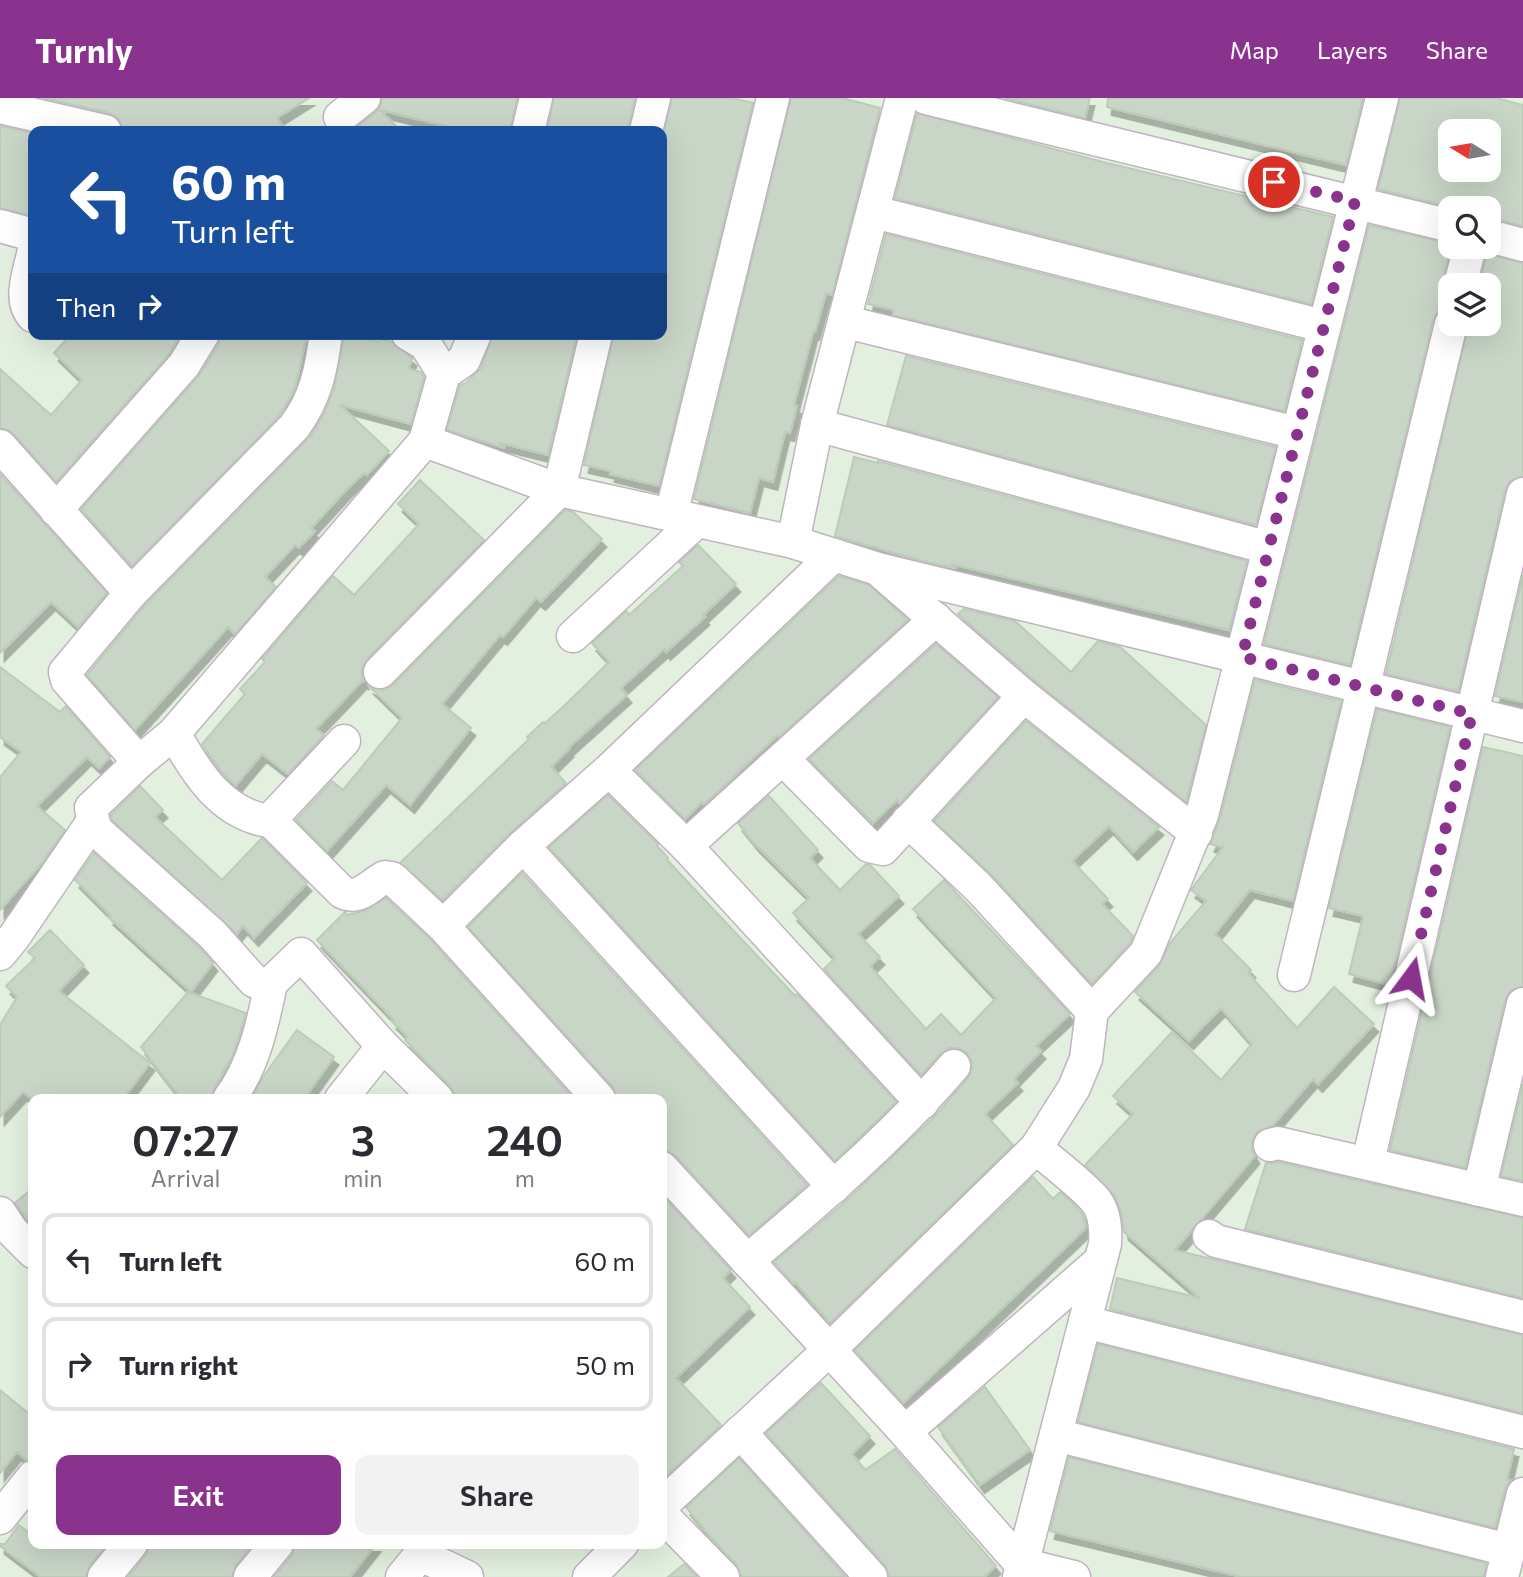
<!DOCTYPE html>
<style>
:root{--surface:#fff;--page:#f2f2f3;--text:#2b2b33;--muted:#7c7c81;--line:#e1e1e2;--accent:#8a338e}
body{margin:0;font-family:Commissioner,sans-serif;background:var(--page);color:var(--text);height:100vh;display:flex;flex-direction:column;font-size:26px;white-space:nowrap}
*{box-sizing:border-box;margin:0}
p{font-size:23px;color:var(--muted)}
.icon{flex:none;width:38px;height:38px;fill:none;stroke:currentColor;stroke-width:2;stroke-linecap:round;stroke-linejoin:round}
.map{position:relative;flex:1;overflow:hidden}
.panel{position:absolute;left:28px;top:996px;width:639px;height:455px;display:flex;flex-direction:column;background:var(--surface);border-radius:14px;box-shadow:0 7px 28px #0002}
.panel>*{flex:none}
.hud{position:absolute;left:28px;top:28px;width:639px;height:214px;border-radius:14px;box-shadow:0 7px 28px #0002;background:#1a4fa0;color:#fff;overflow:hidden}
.needle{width:46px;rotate:281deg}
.buttons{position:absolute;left:1438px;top:21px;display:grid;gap:14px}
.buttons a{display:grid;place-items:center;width:63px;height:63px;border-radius:14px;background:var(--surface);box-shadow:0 7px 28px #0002;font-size:35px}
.pin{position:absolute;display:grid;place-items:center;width:60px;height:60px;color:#fff;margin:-30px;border:4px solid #fff;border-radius:50%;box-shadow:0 2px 7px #0007}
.me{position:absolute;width:77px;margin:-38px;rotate:13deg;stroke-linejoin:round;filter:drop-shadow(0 0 5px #0008)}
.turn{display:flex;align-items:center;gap:24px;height:147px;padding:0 28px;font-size:32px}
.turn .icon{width:91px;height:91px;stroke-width:2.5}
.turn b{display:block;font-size:49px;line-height:60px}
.then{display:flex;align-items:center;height:66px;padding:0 28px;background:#0003;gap:14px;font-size:26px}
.eta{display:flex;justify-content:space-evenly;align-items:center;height:119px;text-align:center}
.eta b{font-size:42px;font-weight:600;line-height:49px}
.cta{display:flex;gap:14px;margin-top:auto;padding:14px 28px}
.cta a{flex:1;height:80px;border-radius:14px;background:var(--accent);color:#fff;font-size:28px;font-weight:600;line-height:80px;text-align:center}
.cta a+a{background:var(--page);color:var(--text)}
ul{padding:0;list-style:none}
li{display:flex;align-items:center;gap:21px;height:94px;margin:0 14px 10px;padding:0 14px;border:4px solid var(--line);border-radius:14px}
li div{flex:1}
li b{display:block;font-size:26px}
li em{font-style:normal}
header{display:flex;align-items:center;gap:42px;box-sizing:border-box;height:98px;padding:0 35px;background:var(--accent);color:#fff}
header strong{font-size:33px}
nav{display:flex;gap:38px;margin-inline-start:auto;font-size:24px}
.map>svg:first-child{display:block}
</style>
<header>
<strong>Turnly</strong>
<nav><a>Map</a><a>Layers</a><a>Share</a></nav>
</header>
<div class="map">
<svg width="1523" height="1479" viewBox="0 0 1523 1479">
<defs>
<filter id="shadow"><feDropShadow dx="4.5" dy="8" stdDeviation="0" flood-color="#0004"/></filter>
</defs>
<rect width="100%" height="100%" fill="#e3f0df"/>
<g fill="#c9d6c7" stroke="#bbccb8" stroke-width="2" fill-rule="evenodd" filter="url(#shadow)">
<polygon points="43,0 309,0 277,20 286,33 123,33 118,20 110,15"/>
<polygon points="382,0 517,0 510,33 466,33 380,12 401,33 352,33 376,14 381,7"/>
<polygon points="554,0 635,0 628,33 547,33"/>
<polygon points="672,0 732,0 753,5 659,388 610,376 611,373 584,367 614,236 662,236 662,42"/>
<polygon points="791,0 842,0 880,10 832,197 826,195 815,234 813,234 794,307 797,308 790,335 785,334 773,384 759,380 750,415 694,401"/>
<polygon points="1004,0 1090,0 1085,20"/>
<polygon points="1108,0 1363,0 1346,67 1107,9"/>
<path d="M1400 0H1496L1523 7V128L1489 120V110H1456L1378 91ZM1451 33H1489V72H1451Z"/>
<polygon points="917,15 1107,65 1333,119 1311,206 895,100"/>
<polygon points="0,28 33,35 33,118 0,110"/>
<polygon points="1369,127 1451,146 1442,183 1443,192 1451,202 1451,208 1438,213 1433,222 1350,567 1264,546"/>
<polygon points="886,136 1302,242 1284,313 893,217 894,212 868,206"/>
<polygon points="1487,156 1523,165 1523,378 1510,383 1505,392 1458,593 1386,576 1469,226 1489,226 1489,187 1479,187"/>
<polygon points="71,236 181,236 169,256 56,384 14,336 6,331 0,330 0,271 51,317 82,282 54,255"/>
<polygon points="221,236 307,236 295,290 280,317 132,468 81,411 198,279 219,246"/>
<polygon points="344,236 378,244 379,241 392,244 412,260 409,271 421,274 424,279 411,326 340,307 389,353 367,377 364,375 347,391 311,430 315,433 299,450 295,447 265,479 276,489 235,536 228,529 135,632 87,577 145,507 309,340 324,316 334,291"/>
<polygon points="493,236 577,236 548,357 500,345 505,350 447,332 460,287 466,285 481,270"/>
<polygon points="906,258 1276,349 1256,427 887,327"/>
<polygon points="854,359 878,365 878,363 1247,463 1229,532 951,466 956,470 923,463 835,438"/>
<polygon points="0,376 107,495 78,529 51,504 0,555"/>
<polygon points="420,382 484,442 367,561 362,570 362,578 365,584 363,582 316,631 324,637 288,676 262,656 236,687 224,677 202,646 245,596 240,591 265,564 262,561 333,478 354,497 419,426 398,406"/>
<polygon points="565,412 573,414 602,441 541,504 536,500 503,539 500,537 442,606 471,630 410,707 386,687 327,753 296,722 332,683 343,692 402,620 370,589 384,592 393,587"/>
<polygon points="698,447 736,486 703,517 705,519 666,554 664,551 621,590 627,597 568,650 569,651 551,669 566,685 510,735 443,802 400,765 529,641 527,639 543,624 545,625 564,608 609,564 592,545 626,513 629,517 683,468 679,464"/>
<polygon points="1523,477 1523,604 1495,598"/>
<polygon points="839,478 869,487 908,522 779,639 778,637 713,698 704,706 702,704 685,721 635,672"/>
<polygon points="964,511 1015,523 1071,574 1098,543 1120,549 1206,627 1186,704 1036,584 958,516"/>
<polygon points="936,546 998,599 900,705 897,702 873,725 809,661"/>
<polygon points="0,569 60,614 66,608 110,659 99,670 87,659 37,708 65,732 42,765 0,812 0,679 21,654 0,639"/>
<polygon points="1255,582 1341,603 1293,803 1250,792 1215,836 1251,872 1248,875 1297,930 1334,889 1374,926 1318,986 1313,981 1273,1027 1257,1034 1252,1043 1252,1053 1255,1058 1175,1152 1523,1237 1523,1315 1110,1211 1117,1180 1200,1200 1124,1134 1121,1114 1115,1098 1085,1067 1133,1016 1113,998 1172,934 1221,982 1252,946 1221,910 1189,943 1135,894 1159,868 1170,845 1206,803 1191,792 1223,749 1210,746 1220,721"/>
<polygon points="1377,611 1450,629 1390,887 1349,876 1363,818 1329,810"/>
<polygon points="1026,623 1159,729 1133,754 1109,728 1072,763 1108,801 1102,806 1133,838 1130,845 1092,886 992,777 934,723"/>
<polygon points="1483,649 1523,658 1523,888 1510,893 1505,902 1465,1070 1390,1052"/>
<polygon points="140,688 163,712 155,719 222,782 262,740 307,785 254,840 243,828 237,836 112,722 111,717"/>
<polygon points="608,697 658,746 657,748 668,760 667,762 795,898 797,896 896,1004 835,1063 549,749"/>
<polygon points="769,698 818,752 810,760 840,792 866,766 870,767 899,798 858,836 880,859 870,868 926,931 941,916 961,937 996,900 913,811 944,782 1070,916 1036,948 1041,953 1014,981 1018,985 985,1016 1013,1047 830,1225 796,1185 794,1186 774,1164 846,1103 935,1018 968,980 972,971 972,963 966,954 958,950 949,950 940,956 921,977 824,871 835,860 793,815 809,800 754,745 738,725"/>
<polygon points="94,755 200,850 213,865 191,894 109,819 111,818 75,782"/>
<polygon points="522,775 807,1087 749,1137 676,1058 668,1053 662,1052 662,1001 617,1001 613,989 468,829"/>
<polygon points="386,800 430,841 574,1001 458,1001 450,988 405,942 408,939 392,923 394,922 317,842 345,814 347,817 364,813"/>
<polygon points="50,832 84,867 59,893 150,965 123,1001 32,1001 23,994 0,1019 0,927 17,899 6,888 35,860 28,854"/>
<polygon points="188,894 246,915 234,954 214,991 211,1001 181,1001 141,949"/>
<polygon points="297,932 334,959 304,1001 251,1001 263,979"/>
<polygon points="1523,986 1523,1083 1501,1078"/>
<polygon points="1278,1064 1523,1120 1523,1200 1245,1131 1266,1065"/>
<polygon points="1033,1079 1053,1101 1060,1094 1071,1103 1083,1117 1086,1130 903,1305 855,1252"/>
<polygon points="33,1090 33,1128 15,1105"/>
<polygon points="662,1097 731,1172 723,1180 750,1209 676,1280 721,1327 663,1381"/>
<polygon points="1098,1246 1514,1351 1507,1382 1511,1382 1505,1391 1495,1430 1078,1324"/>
<polygon points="821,1285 870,1338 852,1356 865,1372 895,1351 996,1468 984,1479 889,1479 885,1467 766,1335"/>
<polygon points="985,1289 1030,1352 980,1387 938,1329"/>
<polygon points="0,1292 33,1319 33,1361 26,1362 17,1354 0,1375"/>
<polygon points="1069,1359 1486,1465 1484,1479 1242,1479 1050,1433"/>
<polygon points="739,1360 846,1479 741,1479 736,1466 713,1442 686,1409"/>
<polygon points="19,1427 33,1438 33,1446 108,1446 90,1467 86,1479 41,1479 0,1448 0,1446 5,1446"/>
<polygon points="149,1446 254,1446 236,1467 232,1479 128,1479 146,1457"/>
<polygon points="295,1446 376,1446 350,1479 274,1479 292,1457"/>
<polygon points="684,1466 697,1479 668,1479"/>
</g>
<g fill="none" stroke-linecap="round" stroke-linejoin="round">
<defs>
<g id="street">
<polyline points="926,0 1451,128"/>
<polyline points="0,9 105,33"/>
<polyline points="340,19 364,0"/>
<polyline points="528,33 536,0"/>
<polyline points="646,33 654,0"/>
<polyline points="874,114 1323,228"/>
<polyline points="0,128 33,137"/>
<polyline points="1489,138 1523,147"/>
<path d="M33 156C29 175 18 202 33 218"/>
<polyline points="1460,187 1470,149"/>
<polyline points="846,224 1297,335"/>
<polyline points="408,236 425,246 444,276"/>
<polyline points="817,327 1269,450"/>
<polyline points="425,343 559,392 793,444 878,471 1523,628"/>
<polyline points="0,348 131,495"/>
<polyline points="56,412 184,267 203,236"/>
<polyline points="671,417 773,0"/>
<polyline points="793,444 817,327 902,0"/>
<polyline points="882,475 1024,598 1196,735"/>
<polyline points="573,538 697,423"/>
<polyline points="380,574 559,392 596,236"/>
<path d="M174 635C195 673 221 716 269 723L344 643"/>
<polyline points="783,661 869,748 883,751 1024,598"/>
<path d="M139 664 67 582 65 574 131 495 294 329C316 300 321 272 326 236"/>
<polyline points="609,672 686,748 922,1005"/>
<path d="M271 723 342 794C360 803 369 787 385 779L392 780 443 828 599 1001"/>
<polyline points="908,723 978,789 1092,913"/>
<polyline points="523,748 834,1089"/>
<polyline points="686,748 936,521"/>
<polyline points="443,828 523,748 609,672 834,457"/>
<polyline points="0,856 14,839 93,723"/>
<polyline points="1294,877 1451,226"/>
<path d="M229 1001C254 968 263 925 271 885"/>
<polyline points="341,1001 383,948"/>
<polyline points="437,1001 383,948 301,856 271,885 265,888 254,883 213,837 97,733 93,723 91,710 139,664 174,635 425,343 444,276 464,262 475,236"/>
<polyline points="1270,1047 1278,1045 1523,1102"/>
<polyline points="1368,1064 1523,396"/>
<polyline points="662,1070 905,1334 1021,1466 1074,1479"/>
<polyline points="1479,1092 1523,906"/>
<polyline points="0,1115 12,1133 33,1154"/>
<polyline points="1209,1138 1216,1143 1523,1219"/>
<path d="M747 1163C819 1102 892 1040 954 968"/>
<polyline points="1085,1224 1523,1334"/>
<polyline points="740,1334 871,1479"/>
<polyline points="905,1334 1100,1163"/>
<polyline points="1056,1337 1508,1452"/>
<polyline points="662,1407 828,1253 1036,1050 1074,990 1086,961 1092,913 1146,855 1202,717 1382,0"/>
<polyline points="662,1417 723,1479"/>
<polyline points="0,1420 33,1379"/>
<polyline points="421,1457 467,1479"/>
<polyline points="104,1479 131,1446"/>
<polyline points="250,1479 277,1446"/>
<polyline points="402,1479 429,1446"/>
<polyline points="589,1479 622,1446"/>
<path d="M1019 1479 1105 1146C1106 1132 1105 1115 1096 1103 1083 1087 1052 1064 1036 1050"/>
<polyline points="1502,1479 1523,1396"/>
</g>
</defs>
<use href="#street" stroke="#c2b3c2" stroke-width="35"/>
<use href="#street" stroke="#fff" stroke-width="32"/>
</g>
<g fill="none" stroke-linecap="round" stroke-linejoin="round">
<polyline stroke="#8a338e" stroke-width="12" stroke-dasharray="0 21.6" points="1274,84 1355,103 1242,559 1472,616 1411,880"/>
</g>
</svg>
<div class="buttons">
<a><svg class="needle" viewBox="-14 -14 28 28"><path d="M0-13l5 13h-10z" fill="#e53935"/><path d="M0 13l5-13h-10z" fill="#7c7c81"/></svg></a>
<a><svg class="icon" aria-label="search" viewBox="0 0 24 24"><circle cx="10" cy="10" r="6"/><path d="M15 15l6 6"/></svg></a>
<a><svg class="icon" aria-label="layers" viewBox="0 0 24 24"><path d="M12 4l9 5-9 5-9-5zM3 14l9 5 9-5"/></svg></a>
</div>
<div class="pin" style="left:1274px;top:84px;background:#d93025"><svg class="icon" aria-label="arrive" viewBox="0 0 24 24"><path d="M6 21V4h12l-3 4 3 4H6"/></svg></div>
<svg class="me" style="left:1411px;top:880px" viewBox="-20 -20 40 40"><path d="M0-17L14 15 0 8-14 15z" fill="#8a338e" stroke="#fff" stroke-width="4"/></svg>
<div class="hud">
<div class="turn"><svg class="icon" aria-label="left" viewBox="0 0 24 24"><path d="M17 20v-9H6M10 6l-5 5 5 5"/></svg><div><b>60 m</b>Turn left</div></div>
<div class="then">Then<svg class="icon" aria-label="right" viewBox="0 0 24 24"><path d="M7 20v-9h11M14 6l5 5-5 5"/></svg></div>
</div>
<section class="panel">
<div class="eta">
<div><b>07:27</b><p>Arrival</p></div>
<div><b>3</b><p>min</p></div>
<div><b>240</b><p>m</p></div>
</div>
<ul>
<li><svg class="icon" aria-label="left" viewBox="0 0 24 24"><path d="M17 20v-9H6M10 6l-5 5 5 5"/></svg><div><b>Turn left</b></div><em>60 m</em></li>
<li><svg class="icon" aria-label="right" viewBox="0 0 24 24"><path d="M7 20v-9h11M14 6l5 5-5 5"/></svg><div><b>Turn right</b></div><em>50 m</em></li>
</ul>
<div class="cta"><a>Exit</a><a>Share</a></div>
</section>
</div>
